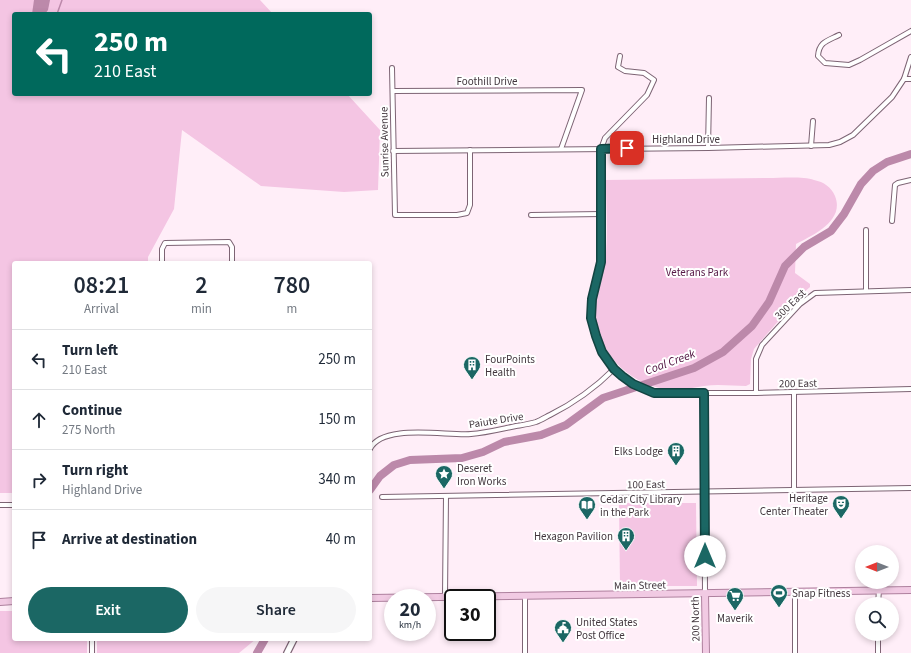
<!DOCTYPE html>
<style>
:root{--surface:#fff;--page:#f6f6f7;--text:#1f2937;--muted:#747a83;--line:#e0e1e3;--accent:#1b6764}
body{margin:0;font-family:"Source Sans 3",sans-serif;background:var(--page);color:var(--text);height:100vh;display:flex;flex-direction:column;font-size:15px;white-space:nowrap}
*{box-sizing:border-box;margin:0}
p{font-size:13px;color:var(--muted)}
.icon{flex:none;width:22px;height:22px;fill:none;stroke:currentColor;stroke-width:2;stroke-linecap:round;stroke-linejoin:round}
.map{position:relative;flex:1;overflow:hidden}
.sheet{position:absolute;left:12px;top:261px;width:360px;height:380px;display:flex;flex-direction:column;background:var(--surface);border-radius:4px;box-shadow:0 2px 6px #0003}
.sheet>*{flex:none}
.banner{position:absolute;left:12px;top:12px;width:360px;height:84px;border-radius:4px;box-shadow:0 2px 6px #0003;background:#00695c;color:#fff;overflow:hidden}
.needle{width:26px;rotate:270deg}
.tools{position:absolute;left:855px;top:545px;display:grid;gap:8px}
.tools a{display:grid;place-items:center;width:44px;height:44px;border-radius:50%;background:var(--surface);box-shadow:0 2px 6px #0003;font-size:20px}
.speed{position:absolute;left:384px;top:589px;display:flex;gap:8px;font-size:20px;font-weight:700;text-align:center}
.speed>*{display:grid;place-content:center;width:52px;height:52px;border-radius:50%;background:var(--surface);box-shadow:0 2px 6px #0003;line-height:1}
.speed small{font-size:10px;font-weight:400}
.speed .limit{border:2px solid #111;border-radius:6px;background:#fff;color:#111}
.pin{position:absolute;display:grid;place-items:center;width:34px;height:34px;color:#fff;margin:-17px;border-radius:8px;box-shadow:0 2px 6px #0006}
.me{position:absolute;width:44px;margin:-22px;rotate:0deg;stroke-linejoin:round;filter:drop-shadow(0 0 3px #0008)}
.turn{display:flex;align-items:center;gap:14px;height:84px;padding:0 16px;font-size:18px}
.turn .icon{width:52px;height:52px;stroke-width:2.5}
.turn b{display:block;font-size:28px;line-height:34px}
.eta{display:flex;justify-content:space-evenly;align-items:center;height:68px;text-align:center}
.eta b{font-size:24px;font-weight:600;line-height:28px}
.button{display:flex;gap:8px;margin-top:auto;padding:8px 16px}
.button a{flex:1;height:46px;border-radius:24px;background:var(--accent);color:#fff;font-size:16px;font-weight:600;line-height:46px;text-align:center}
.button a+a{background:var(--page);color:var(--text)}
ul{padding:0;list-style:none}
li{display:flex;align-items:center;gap:12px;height:60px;padding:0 16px;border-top:1px solid var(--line)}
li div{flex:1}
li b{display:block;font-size:15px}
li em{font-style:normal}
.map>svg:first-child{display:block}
</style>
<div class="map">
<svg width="911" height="653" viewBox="0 0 911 653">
<rect width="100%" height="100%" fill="#ffeef8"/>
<g fill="#f4c5e3">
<polygon points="0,0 260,0 273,14 14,14 14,94 347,94 380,130 378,190 344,192 261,186 182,130 174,209 148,257 148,263 14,263 14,493 0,493"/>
<path d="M768 178C780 178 803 176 814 180 824 182 831 187 835 196 845 221 813 235 796 244L795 273 810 284V287L802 294 754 349 751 359 750 384 746 386C733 386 718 384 704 386 691 388 678 391 665 389 626 383 595 349 595 309 595 290 605 272 606 253 608 228 606 204 606 180Z"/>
<polygon points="619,503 696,503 697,586 620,586"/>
<polygon points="0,611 14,611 14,639 87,639 87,653 0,653"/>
<polygon points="97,639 256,639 239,653 97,653"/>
</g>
<polygon fill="#bc89aa" points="34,0 50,0 48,10 45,14 32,14"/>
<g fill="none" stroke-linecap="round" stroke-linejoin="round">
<polyline stroke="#bc89aa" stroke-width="1.5" points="57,14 62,0"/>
<g stroke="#bc89aa" stroke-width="8">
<polyline points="370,490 380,476 394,465 410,460 462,458 483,452 504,442 541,435 566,425 603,398 694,368 723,352 752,326 769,302 785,266 804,247 831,231 844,214 861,184 873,171 887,162 911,154"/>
<polyline points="257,653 265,639"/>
</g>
<defs>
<g id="street">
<path d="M839 35C827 41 819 42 818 56L825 63 849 65 860 60 911 31"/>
<polyline points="620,56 618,67 625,71 644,73 654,80 647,95 605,138 601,149 601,262 592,299 591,317 596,336 602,352 614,369 622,377 633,384 654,393 756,393 911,389"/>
<polyline points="392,68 395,215 457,215 467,213 470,205 470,150"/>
<polyline points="904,79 911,79"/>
<polyline points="393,91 582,90 561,149"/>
<polyline points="811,146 813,121"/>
<polyline points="708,148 709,98"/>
<polyline points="393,151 708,148 829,145 840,142 853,135 892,97 904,79 911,57"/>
<polyline points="531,215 601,214"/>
<polyline points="892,221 895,185 898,183 911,180"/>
<polyline points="866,230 866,291"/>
<polyline points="162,263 162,249 165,243 229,242 232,247 232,263"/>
<polyline points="704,393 705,594"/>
<polyline points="756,393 756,359 762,345 800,304 815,293 911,290"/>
<path d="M370 449C382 423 446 436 471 434 486 433 501 429 516 426 522 425 530 424 536 422 541 420 546 417 550 415 574 403 595 388 614 369"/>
<polyline points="794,490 794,392"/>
<polyline points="382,497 911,488"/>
<polyline points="0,505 14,505"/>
<polyline points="795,592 795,653"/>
<polyline points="525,596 525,653"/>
<polyline points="445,597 446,496"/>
<polyline points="878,604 879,590"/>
<polyline points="92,639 92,653"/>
<polyline points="878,653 878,634"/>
</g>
<polyline id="secondary" points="287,653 294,639"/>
<g id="primary">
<polyline points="705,594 706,653"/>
<polyline points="370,598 911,590"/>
<polyline points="0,602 14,601"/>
</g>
</defs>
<use href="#street" stroke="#7d6474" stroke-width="6"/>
<use href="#secondary" stroke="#7d6474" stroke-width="8"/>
<use href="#primary" stroke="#ae809e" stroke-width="8"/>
<use href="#street" stroke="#fff" stroke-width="4"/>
<use href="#secondary" stroke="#fff" stroke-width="5.5"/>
<use href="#primary" stroke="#f1cae3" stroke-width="6"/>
</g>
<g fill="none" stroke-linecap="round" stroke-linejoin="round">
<defs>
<polyline id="route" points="627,148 601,149 601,262 592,299 591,318 596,336 602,352 614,369 622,376 633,384 654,393 704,393 705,556"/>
</defs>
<use href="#route" stroke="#124341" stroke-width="10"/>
<use href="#route" stroke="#1b6764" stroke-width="7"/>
</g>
<defs>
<symbol id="building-pin" viewBox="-11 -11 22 30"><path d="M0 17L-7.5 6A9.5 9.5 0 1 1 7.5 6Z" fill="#1b6764" stroke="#fff"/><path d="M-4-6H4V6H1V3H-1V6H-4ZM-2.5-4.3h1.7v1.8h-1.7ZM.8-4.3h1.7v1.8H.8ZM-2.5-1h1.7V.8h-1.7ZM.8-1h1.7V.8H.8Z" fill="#fff"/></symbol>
<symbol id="sight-pin" viewBox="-11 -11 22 30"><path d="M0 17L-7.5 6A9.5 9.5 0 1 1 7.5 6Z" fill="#1b6764" stroke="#fff"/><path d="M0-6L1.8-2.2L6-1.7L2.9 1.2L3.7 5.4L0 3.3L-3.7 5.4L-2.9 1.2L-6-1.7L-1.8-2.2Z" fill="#fff"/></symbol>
<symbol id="theatre-pin" viewBox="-11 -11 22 30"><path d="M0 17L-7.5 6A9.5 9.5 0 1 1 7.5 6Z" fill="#1b6764" stroke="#fff"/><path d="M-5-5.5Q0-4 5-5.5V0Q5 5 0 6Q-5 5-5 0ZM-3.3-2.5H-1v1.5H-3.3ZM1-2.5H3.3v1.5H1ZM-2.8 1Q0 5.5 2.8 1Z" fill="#fff"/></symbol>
<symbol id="library-pin" viewBox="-11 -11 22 30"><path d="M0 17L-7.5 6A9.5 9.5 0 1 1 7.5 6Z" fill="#1b6764" stroke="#fff"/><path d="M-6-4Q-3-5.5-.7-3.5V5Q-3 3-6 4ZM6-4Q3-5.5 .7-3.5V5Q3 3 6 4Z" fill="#fff"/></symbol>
<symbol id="stadium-pin" viewBox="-11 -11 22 30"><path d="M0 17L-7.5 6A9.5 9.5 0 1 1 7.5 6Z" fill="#1b6764" stroke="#fff"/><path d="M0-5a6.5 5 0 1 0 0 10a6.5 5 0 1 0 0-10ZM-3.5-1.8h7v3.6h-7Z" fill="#fff"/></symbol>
<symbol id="supermarket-pin" viewBox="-11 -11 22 30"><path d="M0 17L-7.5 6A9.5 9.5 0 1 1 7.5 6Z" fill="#1b6764" stroke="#fff"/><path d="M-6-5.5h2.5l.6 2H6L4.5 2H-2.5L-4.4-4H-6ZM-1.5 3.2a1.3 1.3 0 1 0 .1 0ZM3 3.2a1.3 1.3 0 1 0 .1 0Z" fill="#fff"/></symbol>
<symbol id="civic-pin" viewBox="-11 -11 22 30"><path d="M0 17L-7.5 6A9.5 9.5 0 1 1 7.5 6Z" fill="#1b6764" stroke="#fff"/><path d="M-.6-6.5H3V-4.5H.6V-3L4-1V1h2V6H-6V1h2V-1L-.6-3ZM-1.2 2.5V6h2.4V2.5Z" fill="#fff"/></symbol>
</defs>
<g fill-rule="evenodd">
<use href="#building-pin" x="462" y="355" width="20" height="27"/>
<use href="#building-pin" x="666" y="441" width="20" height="27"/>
<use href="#sight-pin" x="434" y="464" width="20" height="27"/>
<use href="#theatre-pin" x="831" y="494" width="20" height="27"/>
<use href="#library-pin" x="577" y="495" width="20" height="27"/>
<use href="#building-pin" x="616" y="526" width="20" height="27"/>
<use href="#stadium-pin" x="769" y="583" width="20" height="27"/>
<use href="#supermarket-pin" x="725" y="586" width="20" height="27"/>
<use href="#civic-pin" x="553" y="618" width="20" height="27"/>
</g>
<g text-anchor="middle" stroke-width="4" stroke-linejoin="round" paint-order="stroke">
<g font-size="11" fill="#42373e" stroke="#fff">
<text x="487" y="85">Foothill Drive</text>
<text x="686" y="143">Highland Drive</text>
<text transform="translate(384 142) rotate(-91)" y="4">Sunrise Avenue</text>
<text transform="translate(790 304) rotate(-44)" y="4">300 East</text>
<text transform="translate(798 383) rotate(-1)" y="4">200 East</text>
<text transform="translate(496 420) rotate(-9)" y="4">Paiute Drive</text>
<text transform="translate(646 484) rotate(-1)" y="4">100 East</text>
<text transform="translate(640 585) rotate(-1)" y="4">Main Street</text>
<text transform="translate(695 619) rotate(-91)" y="4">200 North</text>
</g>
<g font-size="11" fill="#571946" stroke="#fff">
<text x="697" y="276">Veterans Park</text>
</g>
<g font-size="11" fill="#42373e" stroke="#fff" text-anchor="start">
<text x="485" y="363">FourPoints<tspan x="485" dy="13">Health</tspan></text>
<text x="663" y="455" text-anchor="end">Elks Lodge</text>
<text x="457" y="472">Deseret<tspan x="457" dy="13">Iron Works</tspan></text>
<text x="828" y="502" text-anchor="end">Heritage<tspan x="828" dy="13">Center Theater</tspan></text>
<text x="600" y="503">Cedar City Library<tspan x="600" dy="13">in the Park</tspan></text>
<text x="613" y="540" text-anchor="end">Hexagon Pavilion</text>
<text x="792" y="597">Snap Fitness</text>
<text x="735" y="622" text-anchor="middle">Maverik</text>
<text x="576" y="626">United States<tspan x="576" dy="13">Post Office</tspan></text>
</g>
<g font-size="12" font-style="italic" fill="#4d103d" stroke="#fff">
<text transform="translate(670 362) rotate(-20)" y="4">Coal Creek</text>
</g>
</g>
</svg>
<div class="tools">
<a><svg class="needle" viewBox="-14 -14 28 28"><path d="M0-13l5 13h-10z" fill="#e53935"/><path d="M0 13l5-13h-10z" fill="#747a83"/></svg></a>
<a><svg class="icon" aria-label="search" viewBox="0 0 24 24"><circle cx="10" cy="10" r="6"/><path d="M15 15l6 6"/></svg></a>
</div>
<div class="speed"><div>20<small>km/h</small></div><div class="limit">30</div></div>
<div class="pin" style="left:627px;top:148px;background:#d93025"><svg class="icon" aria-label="arrive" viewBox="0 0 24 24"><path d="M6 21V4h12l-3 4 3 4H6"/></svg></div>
<svg class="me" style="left:705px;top:556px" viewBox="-20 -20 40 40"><circle r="19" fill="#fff"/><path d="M0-13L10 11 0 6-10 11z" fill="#1b6764"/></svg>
<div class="banner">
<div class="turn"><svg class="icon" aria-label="left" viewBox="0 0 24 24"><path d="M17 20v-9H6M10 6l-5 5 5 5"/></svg><div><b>250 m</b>210 East</div></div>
</div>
<section class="sheet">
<div class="eta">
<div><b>08:21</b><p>Arrival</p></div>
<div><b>2</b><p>min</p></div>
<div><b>780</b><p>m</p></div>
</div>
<ul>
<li><svg class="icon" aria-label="left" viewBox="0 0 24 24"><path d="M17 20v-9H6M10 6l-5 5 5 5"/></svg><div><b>Turn left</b><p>210 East</p></div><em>250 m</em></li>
<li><svg class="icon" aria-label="ahead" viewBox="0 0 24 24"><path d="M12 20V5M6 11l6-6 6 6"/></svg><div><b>Continue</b><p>275 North</p></div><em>150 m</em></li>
<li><svg class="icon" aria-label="right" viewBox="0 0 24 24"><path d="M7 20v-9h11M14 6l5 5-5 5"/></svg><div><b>Turn right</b><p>Highland Drive</p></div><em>340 m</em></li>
<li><svg class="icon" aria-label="arrive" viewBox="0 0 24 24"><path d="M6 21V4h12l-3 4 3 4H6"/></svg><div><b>Arrive at destination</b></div><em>40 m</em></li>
</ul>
<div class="button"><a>Exit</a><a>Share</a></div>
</section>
</div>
